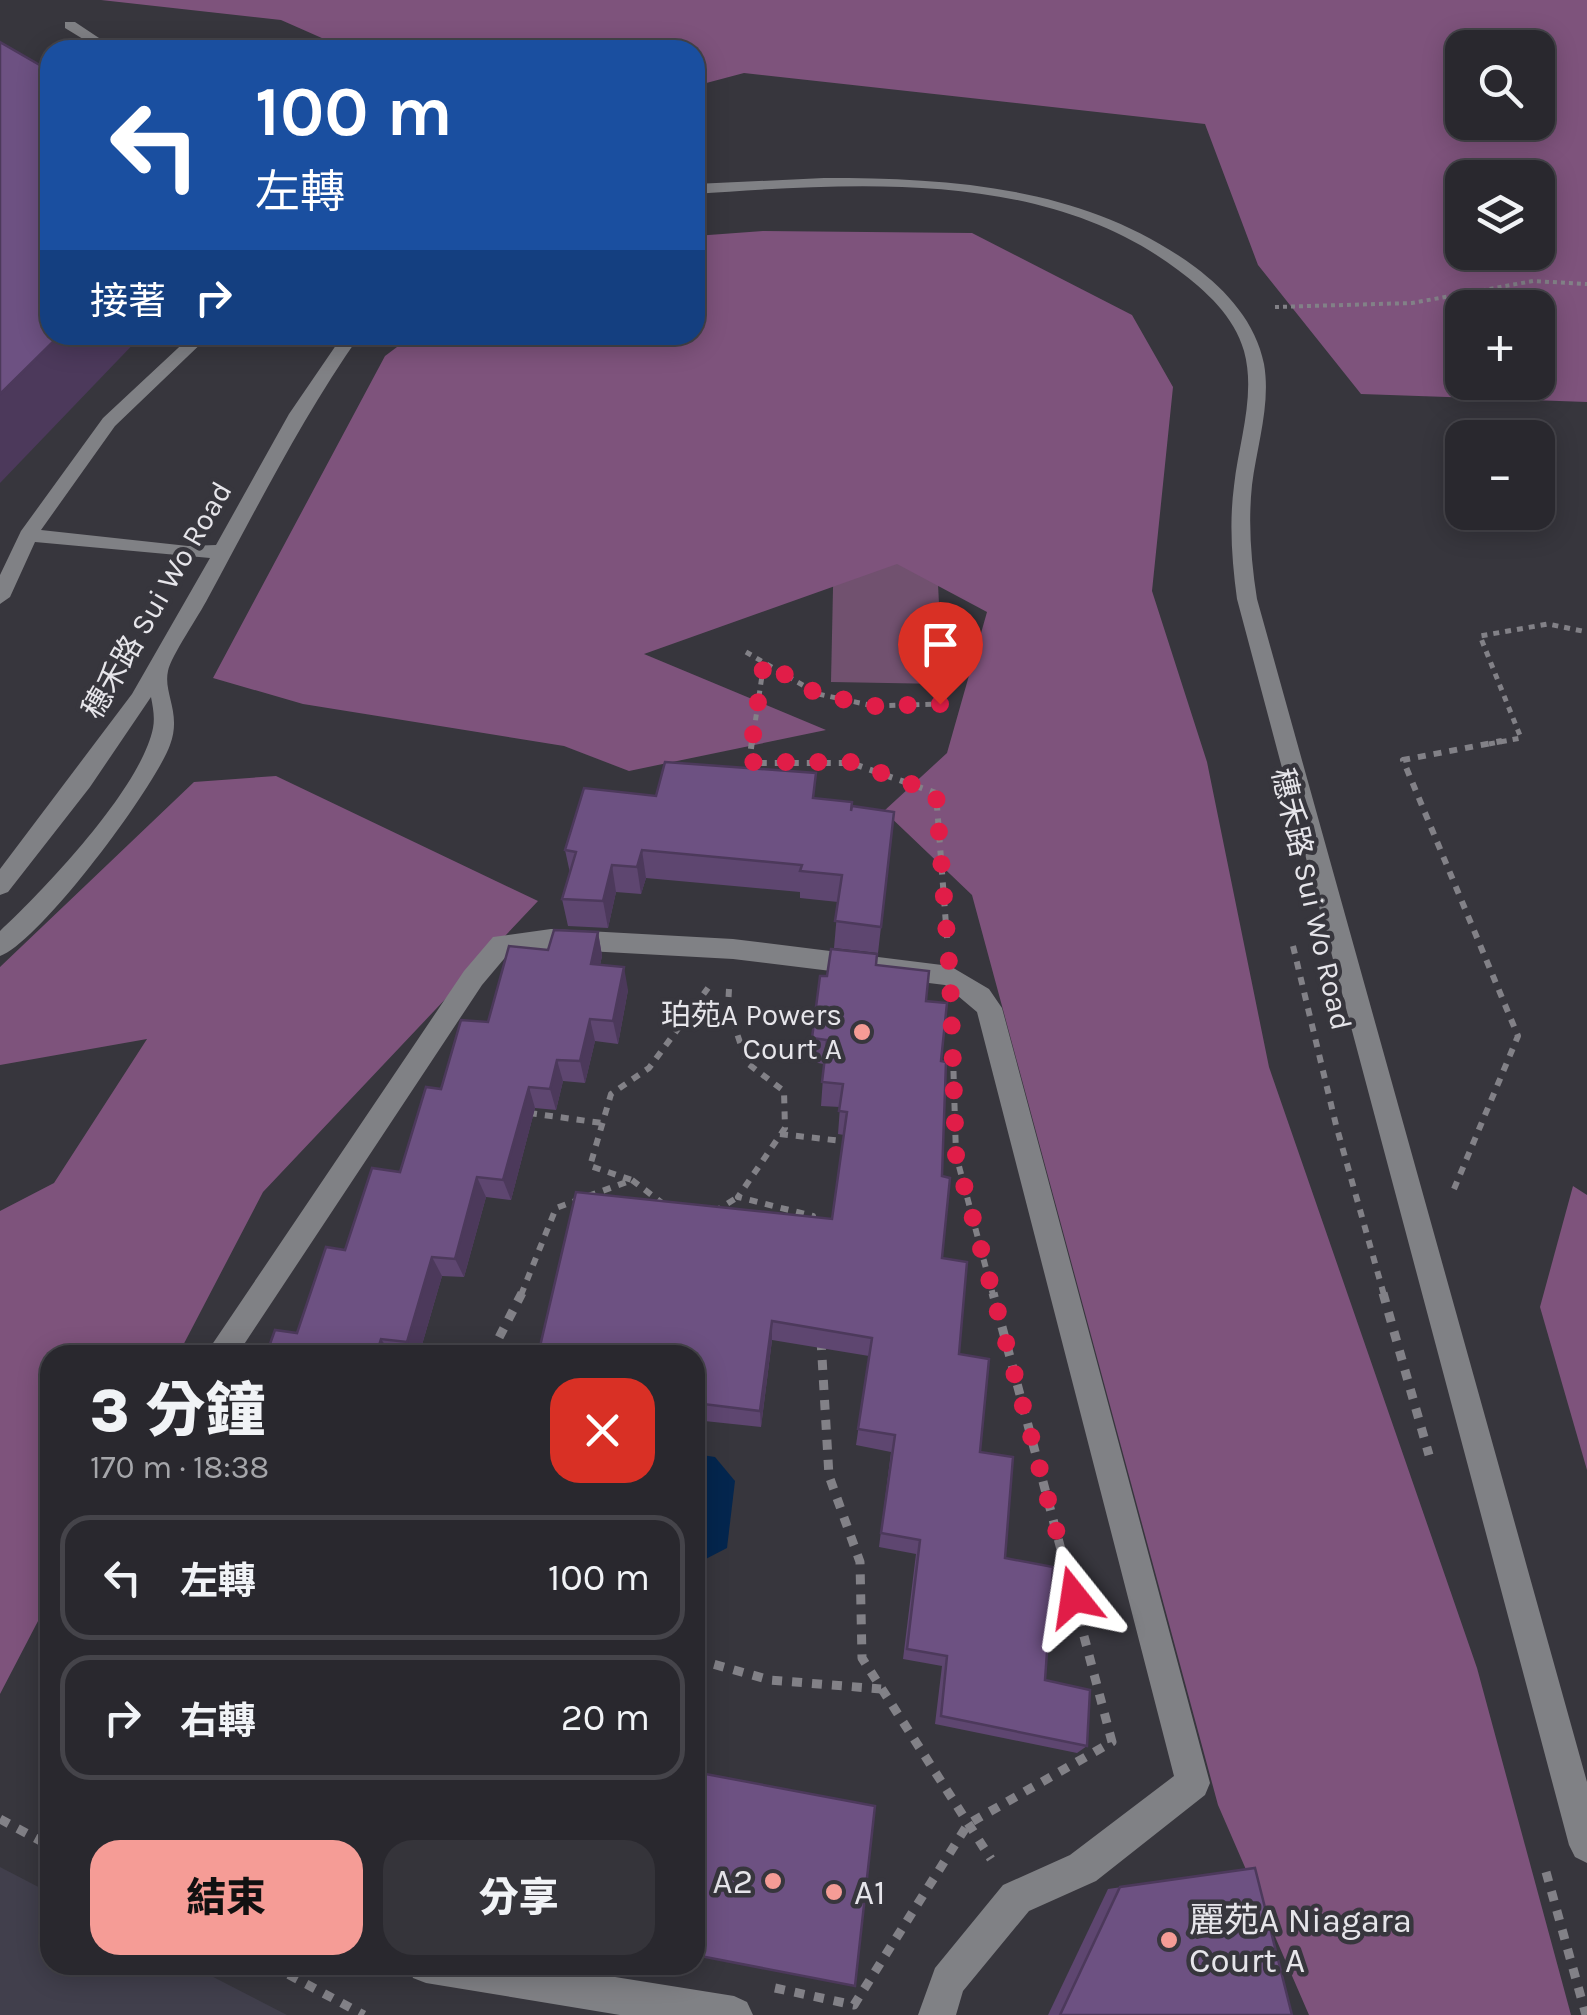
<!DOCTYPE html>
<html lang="zh-TW">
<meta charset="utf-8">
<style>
:root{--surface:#29282e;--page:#35343a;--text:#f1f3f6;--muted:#a5a6aa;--line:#45444a;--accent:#f59c96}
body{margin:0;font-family:Karla,"Noto Sans TC",sans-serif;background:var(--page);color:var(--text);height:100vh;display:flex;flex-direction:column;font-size:38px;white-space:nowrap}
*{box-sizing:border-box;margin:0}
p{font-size:32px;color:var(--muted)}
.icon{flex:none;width:55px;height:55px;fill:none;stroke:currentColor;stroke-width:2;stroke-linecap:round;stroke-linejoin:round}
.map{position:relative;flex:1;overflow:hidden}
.drawer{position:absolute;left:40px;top:1345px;width:665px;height:630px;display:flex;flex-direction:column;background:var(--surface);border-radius:30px;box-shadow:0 5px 25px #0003,0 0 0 2px var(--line)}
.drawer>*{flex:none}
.top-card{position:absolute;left:40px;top:40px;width:665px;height:305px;border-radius:30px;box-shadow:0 5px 25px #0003,0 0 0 2px var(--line);background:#1a4fa0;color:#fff;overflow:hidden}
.controls{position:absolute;left:1445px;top:30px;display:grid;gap:20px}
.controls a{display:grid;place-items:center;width:110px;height:110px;border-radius:20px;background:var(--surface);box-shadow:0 5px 25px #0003,0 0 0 2px var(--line);font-size:50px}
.pin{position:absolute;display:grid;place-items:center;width:85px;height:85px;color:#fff;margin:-102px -42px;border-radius:50% 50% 50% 0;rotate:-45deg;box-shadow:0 0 10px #0007}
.pin .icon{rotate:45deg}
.me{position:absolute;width:110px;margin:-55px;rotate:345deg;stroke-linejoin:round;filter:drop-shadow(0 0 8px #0008)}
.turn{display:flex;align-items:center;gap:35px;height:210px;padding:0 50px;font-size:45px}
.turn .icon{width:130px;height:130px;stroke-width:2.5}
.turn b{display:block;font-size:70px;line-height:85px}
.then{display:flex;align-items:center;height:95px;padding:0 50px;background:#0003;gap:20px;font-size:38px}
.round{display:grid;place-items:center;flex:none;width:105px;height:105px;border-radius:30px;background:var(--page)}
.headline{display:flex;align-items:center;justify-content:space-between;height:170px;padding:0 50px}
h1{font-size:60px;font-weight:800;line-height:75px}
.primary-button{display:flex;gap:20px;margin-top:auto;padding:20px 50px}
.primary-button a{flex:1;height:115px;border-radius:30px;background:var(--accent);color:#111;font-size:40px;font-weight:800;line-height:115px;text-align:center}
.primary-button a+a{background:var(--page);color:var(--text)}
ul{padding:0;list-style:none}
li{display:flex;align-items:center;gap:30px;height:125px;margin:0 20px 15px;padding:0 30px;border:5px solid var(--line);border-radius:30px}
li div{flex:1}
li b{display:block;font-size:38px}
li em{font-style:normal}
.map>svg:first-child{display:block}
</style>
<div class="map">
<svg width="1587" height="2015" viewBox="0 0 1587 2015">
<rect width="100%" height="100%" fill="#37363d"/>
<polygon fill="#413f4c" points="0,1867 50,1893 50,1965 190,1965 287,2015 0,2015"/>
<polygon fill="#71516f" points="834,542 936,544 943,684 831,682"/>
<g fill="#7e537c" fill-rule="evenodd">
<path d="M101 0H1587V402L1361 394 1258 265 1205 124 744 73 695 86V50H349L281 20ZM1462 48H1538V122H1462ZM1462 178H1538V252H1462ZM1462 308H1538V382H1462Z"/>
<polygon points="763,231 972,233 1132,315 1173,387 1152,591 1207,762 1269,1067 1477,1668 1571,2015 1309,2015 1218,1805 972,895 884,811 947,753 987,612 897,564 644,654 826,730 629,771 564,746 303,704 213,678 385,356 413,335 695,335 695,236"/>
<polygon points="276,776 538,901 263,1192 178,1355 50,1355 50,1598 0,1694 0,1211 54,1183 147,1039 0,1065 0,967 194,782"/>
<polygon points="1573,1186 1587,1195 1587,1470 1540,1307"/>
</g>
<polygon fill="#04264e" points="695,1454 715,1457 735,1481 727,1548 696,1564"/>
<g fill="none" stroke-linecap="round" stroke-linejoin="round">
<polyline stroke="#828187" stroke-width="4" stroke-dasharray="4 4" stroke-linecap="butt" points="1275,307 1412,303 1533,281 1587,284"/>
<g stroke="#828187" stroke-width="5" stroke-dasharray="6 6" stroke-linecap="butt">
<polyline points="746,652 818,694 874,706 940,704"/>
<polyline points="752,744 764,662"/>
<polyline points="1489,744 1521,738 1480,636 1548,624 1587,632"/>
</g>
<g stroke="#828187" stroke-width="6" stroke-dasharray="8 8" stroke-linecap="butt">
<polyline points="752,741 749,763 851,763 936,793 947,938"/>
<polyline points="1293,946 1336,1125 1384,1295"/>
<polyline points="729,989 728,1007 747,1063 784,1091 785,1128 738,1197 813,1216 814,1222"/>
<polyline points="953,1055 956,1155 993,1295"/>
<polyline points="529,1113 602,1123"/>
<polyline points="780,1134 851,1142"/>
<polyline points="632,1180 666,1206"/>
<polyline points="1454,1189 1518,1036 1403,760 1502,741"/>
<polyline points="714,1212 738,1197"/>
<polyline points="521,1295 556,1208 632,1180 590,1166 611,1094 649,1068 708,988"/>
</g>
<g stroke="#828187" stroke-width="9" stroke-dasharray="10 10" stroke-linecap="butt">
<polyline points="1383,1293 1429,1455"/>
<polyline points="821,1340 829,1476 860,1562 862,1658 991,1859"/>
<polyline points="490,1355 522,1293"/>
<polyline points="695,1659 770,1680 881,1689"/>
<polyline points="0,1819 50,1846"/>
<polyline points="1546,1872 1586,2015"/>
<polyline points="271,1965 364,2015"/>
<polyline points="775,1988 854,2005 968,1824 1112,1742 993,1293"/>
</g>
<g fill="#808185" fill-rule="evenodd">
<polygon points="65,22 75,22 117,50 101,50 65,28"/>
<path d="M824 178C954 178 1087 187 1195 267 1227 291 1256 323 1264 364 1271 404 1257 445 1252 485 1248 523 1251 561 1257 599L1587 1782V1863L1575 1857 1569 1845 1237 599C1232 561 1229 524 1234 486 1239 441 1256 395 1244 351 1234 316 1206 291 1178 270 1043 168 855 183 695 194V184Z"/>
<path d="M192 335H210L115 426 41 530 188 546 216 545 289 414 343 335H360C301 419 257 508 208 598 200 614 171 656 168 671 163 693 182 713 170 745 155 787 40 942 0 956V931C45 889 141 788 153 728 155 718 153 707 151 697L90 787 8 892 0 895V869L132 694 210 558 35 542 10 597 0 604V575L21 531 103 418Z"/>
<polygon points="551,929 733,939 950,966 989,989 1002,1008 1210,1783 1205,1795 1096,1881 1029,1911 963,1991 956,2015 918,2015 935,1968 1003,1885 1070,1855 1174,1776 977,1012 945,985 733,959 551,949 509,953 482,985 237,1355 205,1355 464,971 493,937"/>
<polygon points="408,1965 540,1965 734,1996 747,2002 753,2015 620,2015 426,1983 413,1978"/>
</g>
</g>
<g fill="#5e4670">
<polygon points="656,796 815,798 852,808 894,812 878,953 834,948 838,902 800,898 800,892 646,878 641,894 616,892 608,928 568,926 562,899 570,873 565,850"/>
<polygon points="598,932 602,956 600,965 628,990 618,1044 595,1041 585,1083 563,1081 556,1110 535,1108 511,1200 486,1197 464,1277 442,1276 419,1355 266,1355 297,1333 345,1250 400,1172 441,1089 488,1022 548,950"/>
<polygon points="876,965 926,1001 941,1061 942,1258 959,1354 980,1452 1005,1558 1045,1680 1087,1746 1077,1753 935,1724 942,1666 903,1659 916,1554 879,1547 891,1452 856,1445 869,1356 772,1340 761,1427 695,1420 695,1355 832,1219 844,1135 838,1134 840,1107 821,1106 824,1064 812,1062 812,1038 827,976"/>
<polygon points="1255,1868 1292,2015 1048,2015 1108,1889"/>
</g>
<g fill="#4c395b">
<polygon points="60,335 142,335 0,483 0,394"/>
<polygon points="642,850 646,878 641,894 637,867"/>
<polygon points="612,865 616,892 608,928 603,901"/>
<polygon points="598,932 602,956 595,988 591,964"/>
<polygon points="624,967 628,990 618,1044 613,1021"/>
<polygon points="590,1019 595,1041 585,1083 580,1061"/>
<polygon points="557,1060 563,1081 556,1110 550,1089"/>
<polygon points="529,1087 535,1108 511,1200 503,1180"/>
<polygon points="477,1177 486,1197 464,1277 455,1259"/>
<polygon points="432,1257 442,1276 419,1355 415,1355 407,1342"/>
<polygon points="772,1321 772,1340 761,1427 760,1411"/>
<polygon points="381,1339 392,1355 376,1355"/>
</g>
<g fill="#6d5182" stroke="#4c395b" stroke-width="2.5">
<polygon points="0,42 50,71 50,335 60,335 0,394"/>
<polygon points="665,762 816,773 813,798 852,802 851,811 852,806 894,812 881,927 835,921 842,875 800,871 802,865 642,850 637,867 612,865 603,901 562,899 576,852 565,850 584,788 656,796"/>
<polygon points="554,930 598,932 591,964 624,967 613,1021 590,1019 580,1061 557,1060 550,1089 529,1087 503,1180 477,1177 455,1259 432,1257 407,1342 381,1339 376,1355 266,1355 275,1330 297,1333 326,1247 345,1250 372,1168 400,1172 426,1087 441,1089 461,1020 488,1022 509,946 548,950"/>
<polygon points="831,949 877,954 876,965 929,971 926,1001 947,1003 941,1061 946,1062 942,1176 950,1178 942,1258 967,1262 959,1354 989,1359 980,1452 1013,1457 1005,1558 1053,1567 1045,1680 1090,1690 1087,1746 941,1716 947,1656 907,1649 920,1540 881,1533 895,1435 858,1429 872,1338 772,1321 760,1411 695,1403 695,1355 538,1355 576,1192 832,1219 847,1112 839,1111 843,1084 822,1082 827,1040 812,1038 820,976 827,976"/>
<polygon points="695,1772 875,1806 855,1986 695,1955"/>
<polygon points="1255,1868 1292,2015 1060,2015 1120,1887"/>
</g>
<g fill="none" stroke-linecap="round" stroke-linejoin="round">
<polyline stroke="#e11d48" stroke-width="18" stroke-dasharray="0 32.4" points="940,704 874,706 818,694 764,662 749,762 851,762 936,793 950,976 956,1155 1074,1597"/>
</g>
<g fill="#f59c96" stroke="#37363d" stroke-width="4">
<circle cx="862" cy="1032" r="10"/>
<circle cx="773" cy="1881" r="10"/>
<circle cx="834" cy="1892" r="10"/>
<circle cx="1169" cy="1940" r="10"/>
</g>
<g text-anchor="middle" stroke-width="9" stroke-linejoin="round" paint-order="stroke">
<g font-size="30" fill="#e6e5ea" stroke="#37363d">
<text transform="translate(157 600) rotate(-60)" y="10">穗禾路 Sui Wo Road</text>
<text transform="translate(1312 899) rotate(77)" y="10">穗禾路 Sui Wo Road</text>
</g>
<g font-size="30" fill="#e6e5ea" stroke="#37363d" text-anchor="end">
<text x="842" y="1025">珀苑A Powers<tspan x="842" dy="34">Court A</tspan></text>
</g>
<g font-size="35" fill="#e6e5ea" stroke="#37363d" text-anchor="start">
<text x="753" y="1893" text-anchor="end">A2</text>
<text x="854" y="1904">A1</text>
<text x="1189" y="1932">麗苑A Niagara<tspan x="1189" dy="40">Court A</tspan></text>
</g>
</g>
</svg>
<div class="controls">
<a><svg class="icon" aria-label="search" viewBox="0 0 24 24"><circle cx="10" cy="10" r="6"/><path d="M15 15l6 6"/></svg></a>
<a><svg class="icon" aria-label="layers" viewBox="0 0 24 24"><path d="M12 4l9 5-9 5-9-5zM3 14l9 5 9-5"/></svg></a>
<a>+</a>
<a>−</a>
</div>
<div class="pin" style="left:940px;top:704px;background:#d93025"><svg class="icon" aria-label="arrive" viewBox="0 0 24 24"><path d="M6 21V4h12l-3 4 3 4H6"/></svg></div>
<svg class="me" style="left:1074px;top:1597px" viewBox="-20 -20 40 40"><path d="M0-17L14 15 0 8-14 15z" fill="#e11d48" stroke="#fff" stroke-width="4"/></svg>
<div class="top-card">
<div class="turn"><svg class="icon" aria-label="left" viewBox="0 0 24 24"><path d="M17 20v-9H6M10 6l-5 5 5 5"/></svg><div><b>100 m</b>左轉</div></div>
<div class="then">接著<svg class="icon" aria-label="right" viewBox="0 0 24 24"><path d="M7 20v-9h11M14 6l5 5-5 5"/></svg></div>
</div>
<section class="drawer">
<div class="headline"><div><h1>3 分鐘</h1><p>170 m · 18:38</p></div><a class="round" style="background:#d93025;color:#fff"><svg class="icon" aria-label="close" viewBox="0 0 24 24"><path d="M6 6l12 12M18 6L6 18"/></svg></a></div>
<ul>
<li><svg class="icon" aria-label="left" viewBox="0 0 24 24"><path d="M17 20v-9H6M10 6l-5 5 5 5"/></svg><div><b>左轉</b></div><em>100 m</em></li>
<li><svg class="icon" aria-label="right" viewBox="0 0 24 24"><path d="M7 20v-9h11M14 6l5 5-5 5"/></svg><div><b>右轉</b></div><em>20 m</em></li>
</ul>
<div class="primary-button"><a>結束</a><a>分享</a></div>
</section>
</div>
